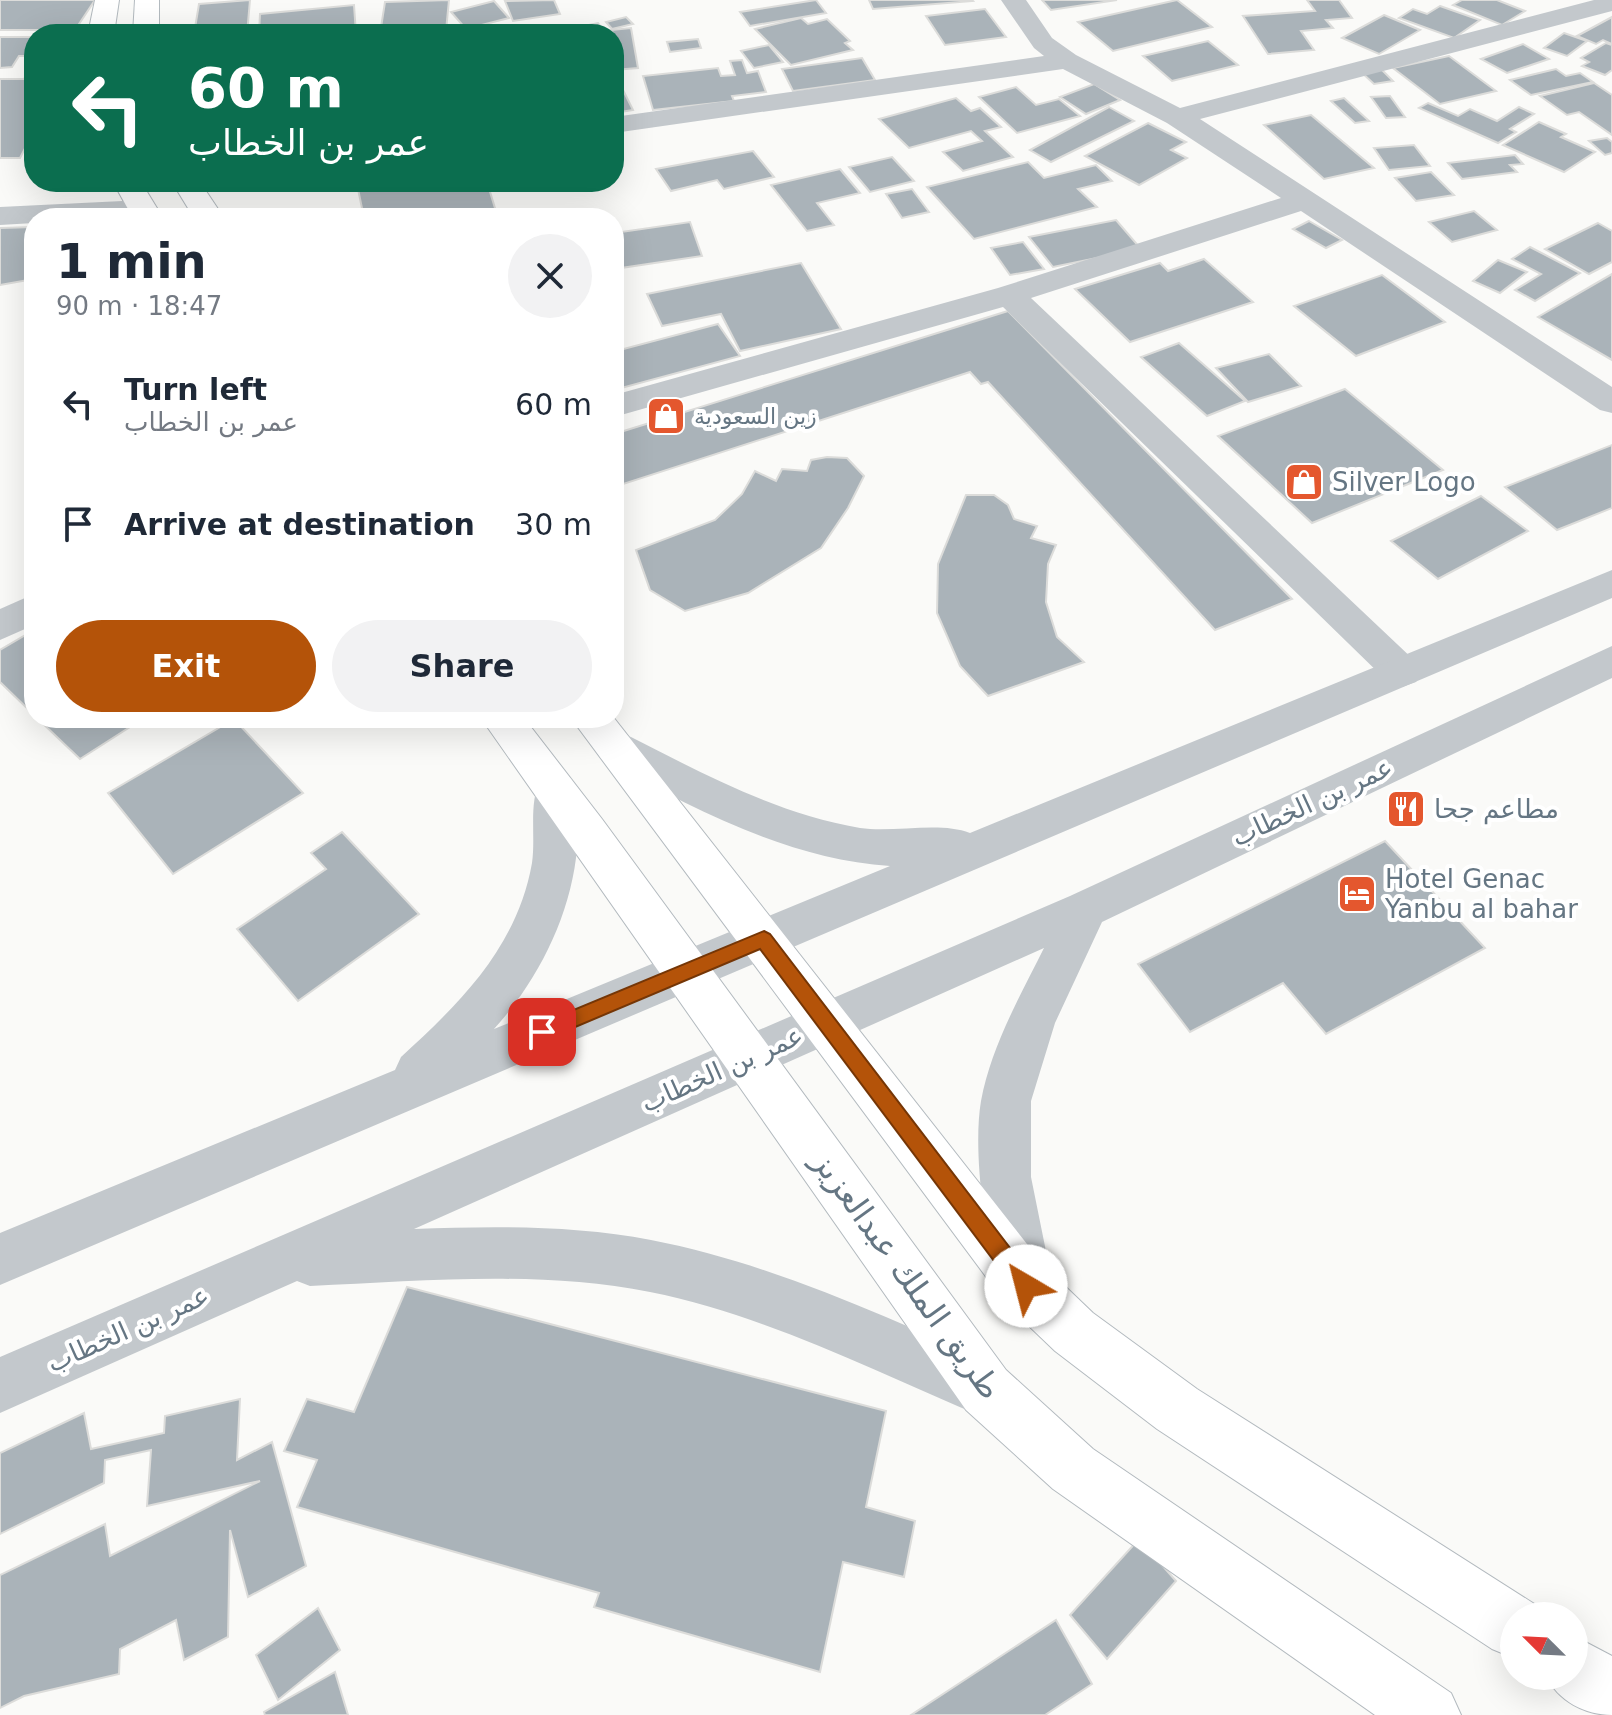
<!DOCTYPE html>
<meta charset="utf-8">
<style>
:root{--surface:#fff;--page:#f2f2f3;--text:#1f2937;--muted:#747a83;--accent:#b45309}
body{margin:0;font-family:"DejaVu Sans","Noto Naskh Arabic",sans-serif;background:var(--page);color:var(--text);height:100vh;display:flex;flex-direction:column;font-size:30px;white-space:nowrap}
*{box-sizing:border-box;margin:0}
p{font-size:26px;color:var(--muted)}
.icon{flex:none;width:44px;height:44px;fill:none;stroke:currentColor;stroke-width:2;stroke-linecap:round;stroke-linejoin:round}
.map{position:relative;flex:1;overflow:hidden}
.drawer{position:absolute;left:24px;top:208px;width:600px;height:520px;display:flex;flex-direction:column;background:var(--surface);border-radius:32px;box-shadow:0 8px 32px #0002}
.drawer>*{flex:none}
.guide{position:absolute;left:24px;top:24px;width:600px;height:168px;border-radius:32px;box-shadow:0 8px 32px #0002;background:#0b6e4f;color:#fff;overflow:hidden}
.needle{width:52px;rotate:294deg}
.tools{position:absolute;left:1500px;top:1602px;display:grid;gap:16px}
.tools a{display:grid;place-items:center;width:88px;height:88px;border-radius:50%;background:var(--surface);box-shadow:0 8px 32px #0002;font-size:40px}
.pin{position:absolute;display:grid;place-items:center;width:68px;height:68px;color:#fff;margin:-34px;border-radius:16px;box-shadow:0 4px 12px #0006}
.me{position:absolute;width:88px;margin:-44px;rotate:323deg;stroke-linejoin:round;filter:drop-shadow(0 0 6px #0008)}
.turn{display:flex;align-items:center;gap:28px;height:168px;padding:0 32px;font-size:36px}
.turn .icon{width:104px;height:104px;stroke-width:2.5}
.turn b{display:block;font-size:56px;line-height:68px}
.round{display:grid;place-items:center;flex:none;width:84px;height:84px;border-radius:42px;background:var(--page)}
.overview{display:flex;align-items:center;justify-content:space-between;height:136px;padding:0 32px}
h1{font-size:48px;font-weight:800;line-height:60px}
.cta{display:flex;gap:16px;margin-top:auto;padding:16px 32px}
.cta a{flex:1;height:92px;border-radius:48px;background:var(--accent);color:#fff;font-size:32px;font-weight:800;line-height:92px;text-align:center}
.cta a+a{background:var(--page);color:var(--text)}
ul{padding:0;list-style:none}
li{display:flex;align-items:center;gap:24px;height:120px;padding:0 32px}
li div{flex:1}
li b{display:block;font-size:30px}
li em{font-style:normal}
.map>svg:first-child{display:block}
</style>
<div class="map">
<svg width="1612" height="1715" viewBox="0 0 1612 1715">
<rect width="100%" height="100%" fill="#fafaf8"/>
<g fill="#aab3b9" stroke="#dcdcda" stroke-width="2">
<polygon points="0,0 95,0 75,30 0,30"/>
<polygon points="250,0 247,34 194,34 199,4"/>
<polygon points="449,0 446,31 380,34 385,2"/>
<polygon points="554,0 560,14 513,21 505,1"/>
<polygon points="816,0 826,13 750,26 740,12"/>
<polygon points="869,0 972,0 973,1 873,9"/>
<polygon points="1042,0 1117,0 1051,10"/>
<polygon points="1177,0 1212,27 1113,51 1078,22"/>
<polygon points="1307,0 1339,0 1352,18 1326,20 1333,28 1301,31 1314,50 1268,54 1243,16 1315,11"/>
<polygon points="1462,0 1497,0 1525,11 1502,25 1453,5"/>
<polygon points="494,1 509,18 466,29 451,12"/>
<polygon points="354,5 356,34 259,34 260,14"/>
<polygon points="1440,6 1480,20 1454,38 1399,18 1413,9 1427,14"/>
<polygon points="985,9 1006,37 945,45 926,16"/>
<polygon points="1384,15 1420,30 1379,54 1342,38"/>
<polygon points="626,17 633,24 612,29 606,22"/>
<polygon points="1612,17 1612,44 1603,40 1596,44 1577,36"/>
<polygon points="801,18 808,24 827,19 850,41 845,43 853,50 791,65 755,29"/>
<polygon points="598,23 604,31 550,33"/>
<polygon points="631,28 638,68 614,70 614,34 611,30"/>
<polygon points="1564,33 1587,41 1567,56 1544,48"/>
<polygon points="0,37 34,37 34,56 19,56 12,67 0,68"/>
<polygon points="698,39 701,48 670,52 667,42"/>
<polygon points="1208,41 1238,65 1172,81 1143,56"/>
<polygon points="1606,43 1612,45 1612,70 1605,75 1582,66 1589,62 1581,58"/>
<polygon points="1523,44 1549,59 1507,73 1481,59"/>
<polygon points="769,45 783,62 754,68 741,51"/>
<polygon points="1449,56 1496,91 1440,104 1393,68"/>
<polygon points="862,58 875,80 793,91 782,69"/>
<polygon points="742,60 747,73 758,71 766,92 732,96 734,101 653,110 643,76 718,68 721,76 735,75 730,61"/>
<polygon points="34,63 34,131 20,158 0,158 0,79 24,79"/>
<polygon points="1381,69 1393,81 1374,84 1361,72"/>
<polygon points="1556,69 1566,76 1580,73 1593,82 1531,95 1510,80"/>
<polygon points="614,74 615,74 633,110 614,113"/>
<polygon points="1594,83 1612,95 1612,135 1579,112 1567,115 1540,96"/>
<polygon points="1094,84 1120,100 1086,114 1060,97"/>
<polygon points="1016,87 1036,105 1059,99 1080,116 1017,133 979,97"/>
<polygon points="1390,96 1405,117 1386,118 1371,97"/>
<polygon points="956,98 971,111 980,108 1001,127 985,131 1013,157 963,171 943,152 982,141 971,131 909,148 879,119"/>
<polygon points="1344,98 1369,121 1355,123 1331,101"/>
<polygon points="1428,103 1458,116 1470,109 1497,121 1519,107 1534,114 1510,129 1516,132 1498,143 1419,108"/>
<polygon points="1109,107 1134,121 1051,162 1030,150"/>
<polygon points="1311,115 1374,168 1324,179 1264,125"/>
<polygon points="1539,122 1566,134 1561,137 1595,152 1564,172 1503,145"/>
<polygon points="1148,123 1186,142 1171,150 1187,158 1139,185 1085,156"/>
<polygon points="1607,138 1612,142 1612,153 1605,155 1589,141"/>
<polygon points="1414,145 1430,166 1389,170 1374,148"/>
<polygon points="753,151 774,177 724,189 717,180 671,191 656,169"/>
<polygon points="1515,155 1523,164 1510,165 1517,172 1462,179 1448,163"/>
<polygon points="892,157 914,181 870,192 849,167"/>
<polygon points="1028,162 1044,178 1096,165 1112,181 1078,189 1097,207 974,239 927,187"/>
<polygon points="840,169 860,193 817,203 834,225 807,231 771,185"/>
<polygon points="1431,172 1454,195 1416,201 1395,178"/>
<polygon points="369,182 487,182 498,218 364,218 357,184"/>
<polygon points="912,189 929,212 902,218 886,194"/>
<polygon points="1474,211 1497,230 1452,242 1429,222"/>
<polygon points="1116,220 1141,249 1053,267 1029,237"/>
<polygon points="1309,221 1342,240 1326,248 1293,229"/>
<polygon points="690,222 702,256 614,269 614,233"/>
<polygon points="1598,223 1612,231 1612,262 1589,274 1545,249"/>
<polygon points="34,227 34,279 0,285 0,228"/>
<polygon points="1023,242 1044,269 1010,275 991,248"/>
<polygon points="1530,247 1580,273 1535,301 1515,290 1541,274 1512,259"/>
<polygon points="1204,259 1253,302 1130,342 1075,289 1160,263 1168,271"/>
<polygon points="1498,260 1527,272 1500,293 1473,281"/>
<polygon points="801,263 841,329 740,351 721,314 662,326 647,294"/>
<polygon points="1612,274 1612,360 1538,317"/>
<polygon points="1382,275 1445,322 1356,356 1294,306"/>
<polygon points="1008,311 1292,599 1215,630 988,382 981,384 970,372 614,487 614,434"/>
<polygon points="718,324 740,356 614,390 614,346 620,350"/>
<polygon points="1179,343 1245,401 1207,416 1141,357"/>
<polygon points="1269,354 1301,386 1248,402 1216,368"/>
<polygon points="1345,389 1443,470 1312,523 1218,436"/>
<polygon points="1612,445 1612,508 1557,530 1505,487"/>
<polygon points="827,457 847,458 864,476 848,508 821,548 748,593 685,611 650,590 636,550 715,520 742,494 755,471 776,481 782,469 807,471 811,460"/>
<polygon points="966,495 994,495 1008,505 1014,519 1037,526 1031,538 1056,545 1048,564 1046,602 1057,637 1084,662 988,696 960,666 937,613 938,564"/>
<polygon points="1481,496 1528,531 1438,579 1391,541"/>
<polygon points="34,630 34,715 0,682 0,650"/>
<polygon points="37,718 144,718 80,759"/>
<polygon points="234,719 303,793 173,874 108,793"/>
<polygon points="342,832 419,914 298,1001 237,929 326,869 311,853"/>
<polygon points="1385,841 1485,948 1326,1034 1283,983 1190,1032 1138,964"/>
<polygon points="407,1287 886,1411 866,1507 915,1521 904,1577 843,1562 820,1672 594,1607 599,1593 297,1507 317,1460 284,1451 307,1399 354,1412"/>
<polygon points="240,1399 237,1460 272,1442 306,1566 248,1597 230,1530 228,1637 184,1660 176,1620 120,1649 119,1674 24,1696 0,1708 0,1575 105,1524 110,1556 260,1481 147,1506 151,1450 105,1460 104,1483 0,1534 0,1453 84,1413 91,1449 164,1433 165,1416"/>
<polygon points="1139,1539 1176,1581 1107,1659 1070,1615"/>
<polygon points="318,1608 340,1650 278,1700 256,1655"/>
<polygon points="1056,1620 1092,1684 1045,1715 911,1715"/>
<polygon points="335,1672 348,1715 265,1715 264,1712"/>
</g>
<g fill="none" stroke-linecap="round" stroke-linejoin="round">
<defs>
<g id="secondary">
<polygon points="95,0 119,0 114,34 88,34"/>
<polygon points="135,0 159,0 159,34 133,34"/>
<polygon points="113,182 141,182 163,218 133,218"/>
<polygon points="172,182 200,182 224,218 194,218"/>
<polygon points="481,718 524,718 602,819 1006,1370 1093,1449 1451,1693 1461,1715 1375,1715 1053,1489 966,1410"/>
<polygon points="571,718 614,718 1045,1267 1093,1313 1197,1389 1536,1605 1540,1616 1514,1616 1514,1658 1492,1649 1157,1429 1055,1351 1007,1305"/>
<path d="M1574 1636 1612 1656V1715C1586 1715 1557 1701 1547 1676H1574Z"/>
</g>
</defs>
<use href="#secondary" stroke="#b3babf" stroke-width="2"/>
<g fill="#c3c8cc" fill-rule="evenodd">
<polygon points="1001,0 1026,0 1052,38 1076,55 1180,108 1594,0 1612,0 1612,11 1200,119 1612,387 1612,413 1600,410 1301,211 1031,298 1416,662 1422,672 1416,682 1402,687 1388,682 1003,307 614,417 614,395 998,288 1281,198 1167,123 1063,69 614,133 614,117 1044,56 1034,48"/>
<polygon points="177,182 230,182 226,188 189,195 179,192 174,186"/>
<polygon points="143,200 153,203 158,209 153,215 34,218 34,223 0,225 0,207"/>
<polygon points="34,594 34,625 0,640 0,609"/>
</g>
<g fill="#c3c8cc" fill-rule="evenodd">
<path d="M1612 570V598L0 1285V1233L395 1070 401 1057C461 1002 517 947 532 863 536 835 528 803 541 778L556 773 571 778 577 790C577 813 579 836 576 858 568 921 536 983 494 1029L890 866C785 859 692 807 601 759L595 748 601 737 616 732 631 737C704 774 777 814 860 828 894 833 940 821 970 833Z"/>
<path d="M1612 646V678L1102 922 1055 1023 1031 1101V1177L1053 1286 1045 1305 1026 1313 1007 1305C986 1255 972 1154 981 1101 991 1047 1020 996 1044 948L414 1229C493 1226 573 1225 651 1240 775 1264 891 1319 1006 1370L1014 1390 1006 1410 986 1418C875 1372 769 1316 650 1292 538 1270 423 1281 310 1286L297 1281 0 1413V1357L1070 896Z"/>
</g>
<use href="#secondary" fill="#fff" fill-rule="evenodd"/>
</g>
<polygon fill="#b45309" stroke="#753606" stroke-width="2" points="764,931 770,934 1033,1278 1037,1286 1033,1293 1026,1297 1018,1293 760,949 542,1041 532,1032 535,1026"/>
<defs>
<symbol id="shop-square" viewBox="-11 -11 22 22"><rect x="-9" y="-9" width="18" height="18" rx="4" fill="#e4572e" stroke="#fff"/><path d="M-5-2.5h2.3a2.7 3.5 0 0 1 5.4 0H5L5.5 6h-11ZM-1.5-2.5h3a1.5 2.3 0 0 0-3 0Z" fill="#fff"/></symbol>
<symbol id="restaurant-square" viewBox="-11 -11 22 22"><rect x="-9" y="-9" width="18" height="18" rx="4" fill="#e4572e" stroke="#fff"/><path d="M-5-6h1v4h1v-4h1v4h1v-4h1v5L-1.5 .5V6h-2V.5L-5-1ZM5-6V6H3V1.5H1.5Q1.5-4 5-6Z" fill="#fff"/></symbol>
<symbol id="hotel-square" viewBox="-11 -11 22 22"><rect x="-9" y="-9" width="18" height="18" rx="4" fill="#e4572e" stroke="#fff"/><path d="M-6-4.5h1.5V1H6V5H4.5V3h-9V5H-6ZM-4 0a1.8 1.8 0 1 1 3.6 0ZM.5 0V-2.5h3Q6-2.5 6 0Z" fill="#fff"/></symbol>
</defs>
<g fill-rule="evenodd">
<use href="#shop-square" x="644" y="394" width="44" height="44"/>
<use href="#shop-square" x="1282" y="460" width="44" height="44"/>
<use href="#restaurant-square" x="1384" y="787" width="44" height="44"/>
<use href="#hotel-square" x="1335" y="872" width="44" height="44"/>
</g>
<g text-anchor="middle" stroke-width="8" stroke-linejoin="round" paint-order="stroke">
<g font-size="22" fill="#657683" stroke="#fff" text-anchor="start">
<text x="694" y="424">زين السعودية</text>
</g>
<g font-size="26" fill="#657683" stroke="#fff" text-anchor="start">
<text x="1332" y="491">Silver Logo</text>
<text x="1434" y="818">مطاعم جحا</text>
<text x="1385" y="888">Hotel Genac<tspan x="1385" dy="30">Yanbu al bahar</tspan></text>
</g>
<g font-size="26" fill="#657683" stroke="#fff">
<text transform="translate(1312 802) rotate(-25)" y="9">عمر بن الخطاب</text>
<text transform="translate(722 1069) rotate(-24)" y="9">عمر بن الخطاب</text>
<text transform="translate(128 1329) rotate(-24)" y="9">عمر بن الخطاب</text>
</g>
<g font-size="32" fill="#657683" stroke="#fff">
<text transform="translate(907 1275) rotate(54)" y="11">طريق الملك عبدالعزيز</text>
</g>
</g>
</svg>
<div class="tools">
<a><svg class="needle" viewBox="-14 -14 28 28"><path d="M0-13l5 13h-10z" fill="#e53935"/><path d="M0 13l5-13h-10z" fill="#747a83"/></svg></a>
</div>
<div class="pin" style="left:542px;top:1032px;background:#d93025"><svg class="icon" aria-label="arrive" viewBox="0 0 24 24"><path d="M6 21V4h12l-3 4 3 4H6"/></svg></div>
<svg class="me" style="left:1026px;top:1286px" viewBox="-20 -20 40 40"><circle r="19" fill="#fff"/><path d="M0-13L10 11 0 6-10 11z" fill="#b45309"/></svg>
<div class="guide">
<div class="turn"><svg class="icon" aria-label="left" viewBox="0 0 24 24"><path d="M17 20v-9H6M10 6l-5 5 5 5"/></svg><div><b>60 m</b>عمر بن الخطاب</div></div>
</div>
<section class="drawer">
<div class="overview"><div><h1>1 min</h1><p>90 m · 18:47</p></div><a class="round"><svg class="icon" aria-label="close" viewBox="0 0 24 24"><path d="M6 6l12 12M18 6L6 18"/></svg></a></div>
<ul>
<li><svg class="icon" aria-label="left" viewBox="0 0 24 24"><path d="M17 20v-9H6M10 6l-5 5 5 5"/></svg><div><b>Turn left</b><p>عمر بن الخطاب</p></div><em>60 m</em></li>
<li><svg class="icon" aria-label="arrive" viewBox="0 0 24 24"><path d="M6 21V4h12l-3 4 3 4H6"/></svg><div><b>Arrive at destination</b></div><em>30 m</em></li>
</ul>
<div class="cta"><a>Exit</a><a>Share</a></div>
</section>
</div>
